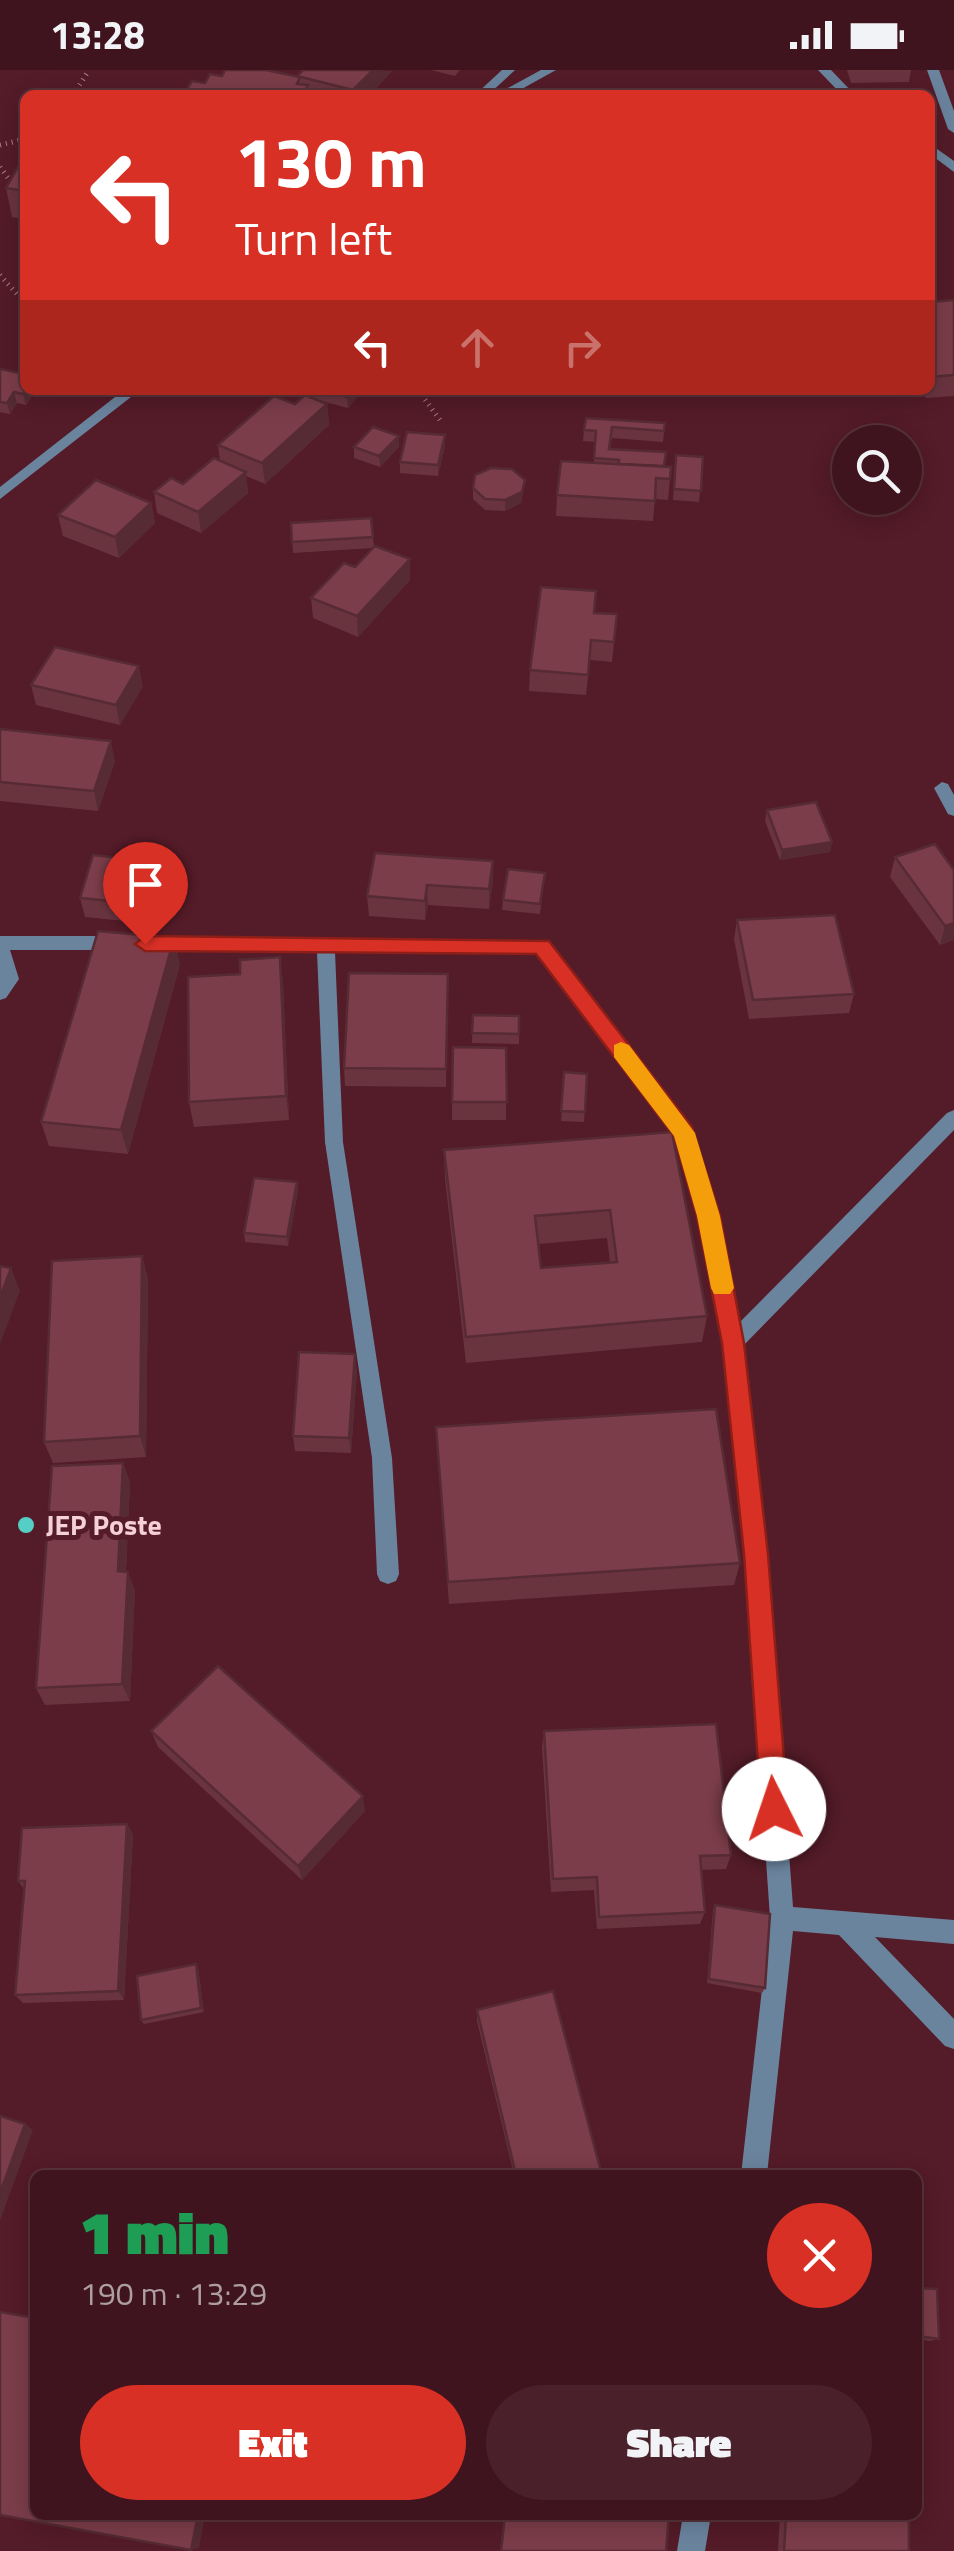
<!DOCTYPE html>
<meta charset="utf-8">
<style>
:root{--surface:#3f141e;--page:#4a212b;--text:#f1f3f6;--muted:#ad9ea4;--line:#58333c;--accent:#d93025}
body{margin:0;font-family:"Titillium Web",sans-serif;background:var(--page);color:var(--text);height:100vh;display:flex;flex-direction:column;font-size:38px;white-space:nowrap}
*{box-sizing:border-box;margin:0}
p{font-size:32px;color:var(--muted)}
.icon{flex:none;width:55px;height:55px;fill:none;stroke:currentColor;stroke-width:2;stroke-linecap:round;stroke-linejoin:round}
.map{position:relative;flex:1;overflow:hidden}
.details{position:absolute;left:30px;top:2100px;width:892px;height:350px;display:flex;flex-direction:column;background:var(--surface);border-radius:15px;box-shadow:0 5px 25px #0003,0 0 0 2px var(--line)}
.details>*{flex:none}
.top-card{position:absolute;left:20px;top:20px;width:915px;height:305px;border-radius:15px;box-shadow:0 5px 25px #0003,0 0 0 2px var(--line);background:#d93025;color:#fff;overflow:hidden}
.controls{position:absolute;left:832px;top:355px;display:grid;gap:20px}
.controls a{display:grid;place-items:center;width:90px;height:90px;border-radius:50%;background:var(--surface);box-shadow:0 5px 25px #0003,0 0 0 2px var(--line);font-size:50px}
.pin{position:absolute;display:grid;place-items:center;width:85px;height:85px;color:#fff;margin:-102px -42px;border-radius:50% 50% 50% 0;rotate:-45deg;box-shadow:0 0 10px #0007}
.pin .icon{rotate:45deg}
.me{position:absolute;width:110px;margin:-55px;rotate:356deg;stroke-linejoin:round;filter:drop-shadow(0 0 8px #0008)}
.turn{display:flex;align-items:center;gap:35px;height:210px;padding:0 50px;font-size:45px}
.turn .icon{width:130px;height:130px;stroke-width:2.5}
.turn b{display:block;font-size:70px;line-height:85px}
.lanes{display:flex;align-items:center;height:95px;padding:0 50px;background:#0003;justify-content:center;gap:50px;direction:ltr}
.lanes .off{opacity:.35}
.round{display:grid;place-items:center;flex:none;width:105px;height:105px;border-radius:52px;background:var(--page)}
.head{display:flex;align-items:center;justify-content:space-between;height:170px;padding:0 50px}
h1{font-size:60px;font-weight:800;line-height:75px;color:#1e9e55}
.primary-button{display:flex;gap:20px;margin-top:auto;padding:20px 50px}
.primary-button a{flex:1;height:115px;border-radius:60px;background:var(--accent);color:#fff;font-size:40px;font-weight:800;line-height:115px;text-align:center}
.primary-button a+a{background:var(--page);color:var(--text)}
.status{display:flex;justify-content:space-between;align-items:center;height:70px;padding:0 50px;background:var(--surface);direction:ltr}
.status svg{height:28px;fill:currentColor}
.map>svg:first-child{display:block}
</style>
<div class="status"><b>13:28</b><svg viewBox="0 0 49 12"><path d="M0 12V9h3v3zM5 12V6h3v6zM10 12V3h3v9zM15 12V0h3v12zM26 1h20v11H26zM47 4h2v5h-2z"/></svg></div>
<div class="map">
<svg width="954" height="2481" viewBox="0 0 954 2481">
<rect width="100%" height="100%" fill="#541b28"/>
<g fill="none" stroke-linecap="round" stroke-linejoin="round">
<g stroke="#ab7d85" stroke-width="5" stroke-dasharray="1 5" stroke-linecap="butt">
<polyline points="73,25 89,0"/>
<polyline points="0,75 25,69"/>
<polyline points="0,97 11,112"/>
<polyline points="0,205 25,233"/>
<polyline points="418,320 440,350"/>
</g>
<g fill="#6b849e" fill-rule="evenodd">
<polygon points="502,0 515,0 488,25 475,25"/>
<polygon points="541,0 556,0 511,25 495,25"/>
<polygon points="818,0 831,0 855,25 842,25"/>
<polygon points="927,0 939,0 954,41 954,63 948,59"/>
<polygon points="930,74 954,91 954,102 930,84"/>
<polygon points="124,320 140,320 0,429 0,417"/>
<polygon points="942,712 948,714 954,725 954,746 948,744 934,718"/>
<polygon points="0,866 121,866 130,873 121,880 10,880 19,909 6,928 0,930"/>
<polygon points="150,867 548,871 693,1063 718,1146 739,1253 947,1043 954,1040 954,1060 743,1276 767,1484 793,1837 954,1850 954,1874 875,1867 954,1949 954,1979 945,1976 839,1865 793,1861 767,2105 741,2105 770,1848 745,1484 723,1273 698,1146 675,1066 537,883 335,882 343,1072 392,1388 399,1504 396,1511 388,1514 380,1511 377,1504 372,1388 325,1072 317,882 150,881 141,874"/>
<polygon points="683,2445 711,2445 705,2481 677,2481"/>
</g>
</g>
<g fill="#6a343f" fill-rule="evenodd">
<polygon points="303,0 392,1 370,25 186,25 185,22 222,6 297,6"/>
<polygon points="431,0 460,0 455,6"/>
<polygon points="847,0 911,0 909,12 851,13"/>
<polygon points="25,91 25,149 12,147 6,118"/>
<polygon points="954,230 954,326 926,328 922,320 930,320 930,232"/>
<polygon points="0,299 25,320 36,320 26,335 17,333 10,344 0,342"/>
<polygon points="286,320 361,320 361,322 348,338 314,329 327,334 329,355 265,414 246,406 248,423 201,463 157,443 154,422 183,414 220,391 218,375 295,334 304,326"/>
<polygon points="665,353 663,372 612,368 610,379 664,396 671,397 668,430 655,429 653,451 556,446 557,425 594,393 595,372 583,371 584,360"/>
<polygon points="445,365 445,376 438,406 400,403 400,392"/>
<polygon points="354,377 399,377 380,397 354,388"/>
<polygon points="676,385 703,387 699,432 673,430"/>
<polygon points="525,410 521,433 505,441 485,440 473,429 473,418"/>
<polygon points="151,433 155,453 119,488 63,466 58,445"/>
<polygon points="371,448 374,477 410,489 410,510 358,567 313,548 311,528 355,497 373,478 293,483 291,453"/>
<polygon points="595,543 617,544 612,592 590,590 586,625 529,621 530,600"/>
<polygon points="31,615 143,616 120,655 36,635"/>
<polygon points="0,659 115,691 98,741 0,731"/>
<polygon points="767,740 832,772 830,782 780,790 765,751"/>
<polygon points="895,787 954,800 954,870 940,875 890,807"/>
<polygon points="493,791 493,810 489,839 428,835 425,850 369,846 367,826"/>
<polygon points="162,792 166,811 154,854 85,847 80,828"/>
<polygon points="545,803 540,844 502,840 503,830"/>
<polygon points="737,850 854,924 849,943 749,949 734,869"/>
<polygon points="180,894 128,1084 49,1076 41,1052"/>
<polygon points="240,904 283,913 289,1050 194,1057 189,1032"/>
<polygon points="448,904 446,1017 345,1016 344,998"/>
<polygon points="473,945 519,946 519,974 472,973"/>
<polygon points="506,978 506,1050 452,1050 452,1032"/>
<polygon points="564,1002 587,1004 584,1052 561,1051"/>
<path d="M672 1062 707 1246 702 1272 466 1293 445 1109 444 1080ZM607 1168 610 1192 541 1198 538 1174Z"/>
<polygon points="297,1112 298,1121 288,1176 245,1172 244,1163"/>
<polygon points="142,1186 148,1209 146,1387 53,1393 44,1372"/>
<polygon points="357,1300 351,1383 295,1381 293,1366"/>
<polygon points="436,1357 740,1493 734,1515 449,1534"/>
<polygon points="123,1393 130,1413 126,1501 135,1520 130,1631 45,1635 36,1618"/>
<polygon points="151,1661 365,1741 302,1810 158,1677"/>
<polygon points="544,1661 731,1785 726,1799 701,1800 705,1842 700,1854 597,1859 594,1820 551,1822 542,1677"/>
<polygon points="133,1764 124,1930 23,1933 15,1925 24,1819 18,1811"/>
<polygon points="715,1835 765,1918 762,1923 707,1913 713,1840"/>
<polygon points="198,1898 204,1942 144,1954 141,1950"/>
<polygon points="477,1940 602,2105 514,2105 477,1951"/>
<polygon points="918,2218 939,2269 930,2271 918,2269"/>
<polygon points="780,2445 909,2445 909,2481 778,2481"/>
</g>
<g fill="#562b33">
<polygon points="373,0 392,1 370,25 354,25 353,20"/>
<polygon points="26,320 36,320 26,335 23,324"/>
<polygon points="353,320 361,320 361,322 348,338 347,327"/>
<polygon points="14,322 17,333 10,344 7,333"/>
<polygon points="327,334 329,355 265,414 262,393"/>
<polygon points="445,365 445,376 438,406 438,395"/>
<polygon points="399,366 399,377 380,397 379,386"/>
<polygon points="246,402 248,423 201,463 198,442"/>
<polygon points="525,410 521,433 505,441 505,430"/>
<polygon points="151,433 155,453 119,488 115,467"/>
<polygon points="410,489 410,510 358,567 357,546"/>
<polygon points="139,596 143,616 120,655 116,635"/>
<polygon points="111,671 115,691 98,741 94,721"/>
<polygon points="832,772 830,782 780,790 782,780"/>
<polygon points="493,791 493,810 489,839 489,819"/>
<polygon points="162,792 166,811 154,854 150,835"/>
<polygon points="427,815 428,835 425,850 425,831"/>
<polygon points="954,853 954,870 940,875 945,856"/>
<polygon points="174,868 180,894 128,1084 121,1060"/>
<polygon points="280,887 283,913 289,1050 286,1026"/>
<polygon points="297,1112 298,1121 288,1176 287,1167"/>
<polygon points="142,1186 148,1209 146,1387 140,1366"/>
<polygon points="11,1198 20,1221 0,1274 0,1228"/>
<polygon points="355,1284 357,1300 351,1383 349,1368"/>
<polygon points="123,1393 130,1413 125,1520 118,1501"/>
<polygon points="128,1502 135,1520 130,1631 122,1614"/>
<polygon points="363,1726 365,1741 302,1810 298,1796"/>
<polygon points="127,1754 133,1764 124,1930 118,1921"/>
<polygon points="196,1894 198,1898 204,1942 201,1938"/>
<polygon points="25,2054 33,2060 0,2151 0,2123"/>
<polygon points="198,2445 205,2445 199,2478 191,2480"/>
</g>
<g fill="#7b3d49" stroke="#562b33" stroke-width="2.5" fill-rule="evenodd">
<polygon points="225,0 266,0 300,7 297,14 308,15 303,25 199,25 200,24 185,22 192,11 205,13 210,4 222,6"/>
<polygon points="303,0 373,0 353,20 297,6"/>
<polygon points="22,90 25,91 25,121 6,118"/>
<polygon points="954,230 954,305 930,307 930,232"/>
<polygon points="0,299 25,304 26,320 23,324 14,322 7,333 0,332"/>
<polygon points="321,320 353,320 347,327"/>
<polygon points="305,325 327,334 262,393 218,375 274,326 295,334"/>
<polygon points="586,348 665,353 664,361 612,357 609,379 666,382 664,396 619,394 619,390 594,388 596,361 584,360"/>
<polygon points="373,357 399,366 379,386 354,377"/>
<polygon points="407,362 445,365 438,395 400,392"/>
<polygon points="676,385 703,387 701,421 674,419"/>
<polygon points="214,388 246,402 198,442 154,422 171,408 183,414"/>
<polygon points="561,391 671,397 670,409 656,408 655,431 557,425"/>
<polygon points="491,398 512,399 525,410 522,422 505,430 485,429 473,418 475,405"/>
<polygon points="96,410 151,433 115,467 58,445"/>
<polygon points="371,448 373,467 292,472 291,453"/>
<polygon points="375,476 410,489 357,546 311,528 344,493 355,497"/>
<polygon points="541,517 596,521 594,543 617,544 614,572 591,570 588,605 530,600"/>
<polygon points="55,577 139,596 116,635 31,615"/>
<polygon points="0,659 111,671 94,721 0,712"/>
<polygon points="816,732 832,772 782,780 767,740"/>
<polygon points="935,774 954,800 954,853 945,856 895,787"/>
<polygon points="375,783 493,791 489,819 427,815 425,831 367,826"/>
<polygon points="93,785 162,792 150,835 80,828"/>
<polygon points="508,799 545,803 540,834 503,830"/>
<polygon points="835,845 854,924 753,930 737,850"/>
<polygon points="98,861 174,868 121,1060 41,1052"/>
<polygon points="280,887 286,1026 189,1032 188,907 240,904 240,890"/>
<polygon points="349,903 448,904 446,999 344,998"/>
<polygon points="473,945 519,946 519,964 472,963"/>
<polygon points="453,977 506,978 507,1032 452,1032"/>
<polygon points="564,1002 587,1004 585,1042 561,1041"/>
<path d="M672 1062 707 1246 466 1267 444 1080ZM610 1140 617 1192 541 1198 535 1146Z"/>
<polygon points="254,1108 297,1112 287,1167 244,1163"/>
<polygon points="142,1186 140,1366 44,1372 52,1191"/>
<polygon points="0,1196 11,1198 0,1228"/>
<polygon points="299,1282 355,1284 349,1368 293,1366"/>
<polygon points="716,1339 740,1493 448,1512 436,1357"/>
<polygon points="123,1393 118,1501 128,1502 122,1614 36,1618 52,1396"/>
<polygon points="218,1596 363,1726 298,1796 151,1661"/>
<polygon points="716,1654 731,1785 700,1786 705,1842 599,1847 597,1807 553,1809 544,1661"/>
<polygon points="127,1754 118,1921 15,1925 25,1811 18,1811 22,1758"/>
<polygon points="715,1835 770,1844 765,1918 709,1909"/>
<polygon points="196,1894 201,1938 141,1950 137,1906"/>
<polygon points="553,1921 602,2105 516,2105 477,1940"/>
<polygon points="0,2046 25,2054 0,2123"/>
<polygon points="918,2218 937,2219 939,2269 918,2266"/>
<polygon points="0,2242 35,2248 35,2445 198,2445 191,2480 0,2445"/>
<polygon points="505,2445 669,2445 666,2481 501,2481"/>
<polygon points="786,2445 909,2445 909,2481 784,2481"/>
</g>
<polygon fill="#d93025" stroke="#8d1f18" stroke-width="2.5" points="145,866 549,871 692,1057 720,1146 744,1273 768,1484 788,1739 784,1748 774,1752 765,1748 761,1739 744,1484 722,1273 697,1146 674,1066 536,884 145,881 135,874"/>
<polygon fill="#f59e0b" points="621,972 629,975 695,1063 720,1146 734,1218 730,1224 714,1224 711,1218 697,1146 674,1066 614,987 614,975"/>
<circle fill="#55cec6" stroke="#541b28" stroke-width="4" cx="26" cy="1455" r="10"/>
<g text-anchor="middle" stroke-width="10" stroke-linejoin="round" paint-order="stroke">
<g font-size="28" font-weight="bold" fill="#f5d0d4" stroke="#541b28" text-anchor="start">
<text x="46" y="1465">JEP Poste</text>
</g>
</g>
</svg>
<div class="controls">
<a><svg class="icon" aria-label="search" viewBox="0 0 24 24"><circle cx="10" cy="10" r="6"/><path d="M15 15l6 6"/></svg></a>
</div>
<div class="pin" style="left:145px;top:874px;background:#d93025"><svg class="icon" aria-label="arrive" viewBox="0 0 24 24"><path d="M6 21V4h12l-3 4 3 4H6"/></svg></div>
<svg class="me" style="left:774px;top:1739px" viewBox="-20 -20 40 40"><circle r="19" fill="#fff"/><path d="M0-13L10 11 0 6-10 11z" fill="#d93025"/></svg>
<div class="top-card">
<div class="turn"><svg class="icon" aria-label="left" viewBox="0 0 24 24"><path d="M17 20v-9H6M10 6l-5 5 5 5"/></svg><div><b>130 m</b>Turn left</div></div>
<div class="lanes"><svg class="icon" aria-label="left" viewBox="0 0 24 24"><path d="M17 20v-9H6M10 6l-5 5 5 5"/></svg><svg class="icon off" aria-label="ahead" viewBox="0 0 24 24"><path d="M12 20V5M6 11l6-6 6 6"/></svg><svg class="icon off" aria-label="right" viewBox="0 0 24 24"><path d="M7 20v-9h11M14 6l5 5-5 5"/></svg></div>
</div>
<section class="details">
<div class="head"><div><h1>1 min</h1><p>190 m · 13:29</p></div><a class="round" style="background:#d93025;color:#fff"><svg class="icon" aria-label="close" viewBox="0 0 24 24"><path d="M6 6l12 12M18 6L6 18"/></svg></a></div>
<div class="primary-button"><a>Exit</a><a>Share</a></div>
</section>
</div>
